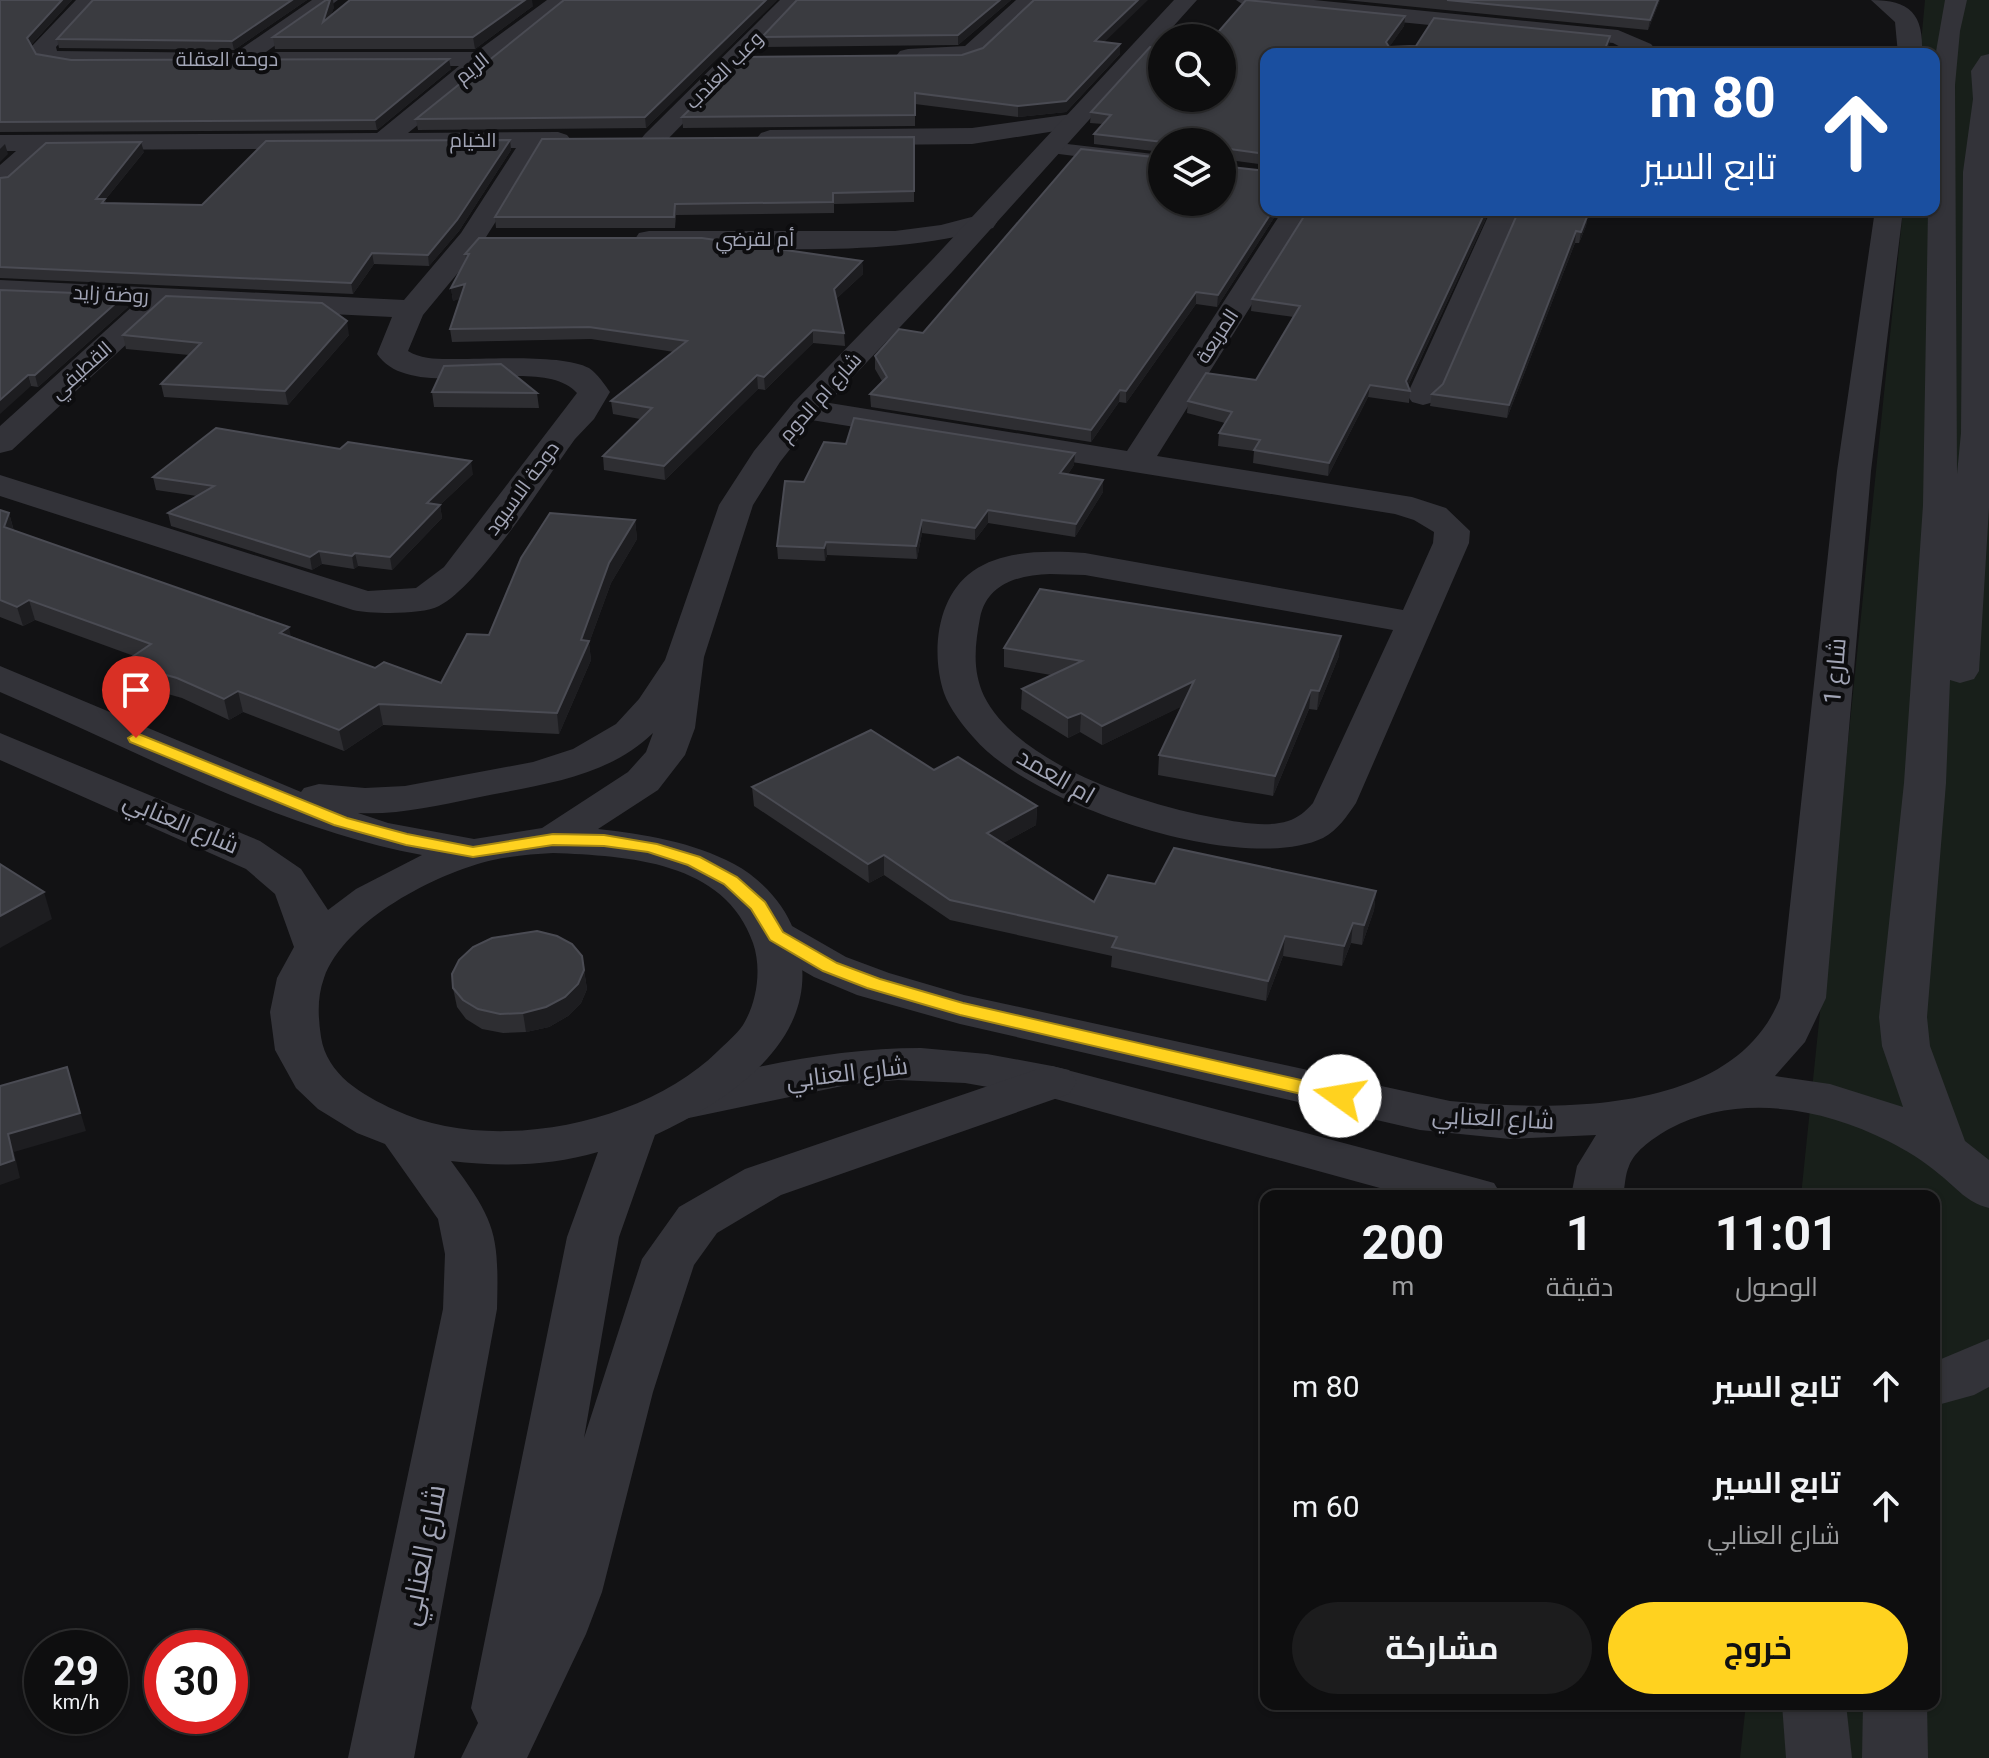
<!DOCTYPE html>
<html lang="ar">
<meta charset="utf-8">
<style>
:root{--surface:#0e0e0f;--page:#1c1c1d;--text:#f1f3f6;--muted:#9b9c9e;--line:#2e2e2f;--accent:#ffd21f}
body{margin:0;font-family:Roboto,Cairo,sans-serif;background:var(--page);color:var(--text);direction:rtl;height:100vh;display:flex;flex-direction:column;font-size:30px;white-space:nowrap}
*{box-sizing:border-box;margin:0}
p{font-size:26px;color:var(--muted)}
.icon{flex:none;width:44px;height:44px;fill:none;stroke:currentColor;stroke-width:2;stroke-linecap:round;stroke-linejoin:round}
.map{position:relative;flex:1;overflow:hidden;direction:ltr}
.panel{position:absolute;left:1260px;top:1190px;width:680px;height:520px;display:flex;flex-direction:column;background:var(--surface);border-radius:16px;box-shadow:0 2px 6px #0004,0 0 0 2px var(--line);direction:rtl}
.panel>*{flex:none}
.banner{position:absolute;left:1260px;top:48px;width:680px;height:168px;border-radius:16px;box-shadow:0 2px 6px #0004,0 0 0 2px var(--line);direction:rtl;background:#1a4fa0;color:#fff;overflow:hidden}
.fabs{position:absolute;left:1148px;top:24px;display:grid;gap:16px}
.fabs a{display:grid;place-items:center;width:88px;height:88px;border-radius:50%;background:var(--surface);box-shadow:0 2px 6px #0004,0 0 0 2px var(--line);font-size:40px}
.speed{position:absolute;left:24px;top:1630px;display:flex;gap:16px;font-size:40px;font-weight:700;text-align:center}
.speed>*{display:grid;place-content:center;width:104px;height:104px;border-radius:50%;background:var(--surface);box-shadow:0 2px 6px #0004,0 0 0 2px var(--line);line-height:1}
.speed small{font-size:20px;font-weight:400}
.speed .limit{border:12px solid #d22;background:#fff;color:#111}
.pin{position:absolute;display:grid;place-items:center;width:68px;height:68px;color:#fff;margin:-82px -34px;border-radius:50% 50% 50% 0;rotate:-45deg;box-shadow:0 0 8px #0007}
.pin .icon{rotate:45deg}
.me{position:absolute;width:88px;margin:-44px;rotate:283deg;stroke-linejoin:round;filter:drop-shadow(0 0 6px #0008)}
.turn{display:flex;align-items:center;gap:28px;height:168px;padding:0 32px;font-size:36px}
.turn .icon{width:104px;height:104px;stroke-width:2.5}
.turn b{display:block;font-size:56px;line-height:68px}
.eta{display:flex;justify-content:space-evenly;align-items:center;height:136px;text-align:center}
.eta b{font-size:48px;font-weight:700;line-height:56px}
.action{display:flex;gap:16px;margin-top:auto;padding:16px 32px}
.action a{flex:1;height:92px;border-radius:48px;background:var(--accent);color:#111;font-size:32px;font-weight:700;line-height:92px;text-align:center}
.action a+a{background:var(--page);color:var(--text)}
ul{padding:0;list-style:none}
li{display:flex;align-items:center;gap:24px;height:120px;padding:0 32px}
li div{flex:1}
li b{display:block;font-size:30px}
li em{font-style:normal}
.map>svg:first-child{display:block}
</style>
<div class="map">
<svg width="1989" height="1758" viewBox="0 0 1989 1758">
<rect width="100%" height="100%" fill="#121214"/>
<polygon fill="#181f1a" points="1925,0 1989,0 1989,1758 1740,1758 1746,1704 1934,1704 1934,1196 1801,1196 1903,210 1934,210 1934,54 1920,54"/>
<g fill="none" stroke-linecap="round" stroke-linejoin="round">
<polygon fill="#333339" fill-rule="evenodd" points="1050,142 1162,155 1162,167 1043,152 1040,148"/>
<g fill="#333339" fill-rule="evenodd">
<path d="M76 0H99L56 47 57 51 235 53 312 0H338L266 52H476L547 0H572L408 133 558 132 567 135 571 140 567 145 542 148 481 245 423 315 408 351C422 360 441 359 457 359 488 359 564 354 589 368 597 373 605 385 610 392L594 419 575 439C545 480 480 585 439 606 422 615 371 614 353 610L0 496V475L368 591 416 588 444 567 577 393C539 351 413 407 377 354L392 317 168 306 12 450 0 453V426L135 304 0 298V280L404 300 461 233 516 148 47 150 9 185 0 187V165L16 151H0V135L377 133 459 66 73 67 39 61 32 46Z"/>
<polygon points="780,0 804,0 663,144 645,144 641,139 645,134"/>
<polygon points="1016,0 1040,0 981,56 961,62 908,63 900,61 896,56 900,51 908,49 965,46"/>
<polygon points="1236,0 1314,0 1618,30 1651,44 1655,49 1653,54 1629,54 1630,52 1613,43 1247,7"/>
<path d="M1871 0C1910 0 1924 14 1922 54H1898L1895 22Z"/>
<path d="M1945 0H1967L1960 31 1955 85 1957 474 1961 433 1963 172 1973 99 1971 71 1981 56 1989 54V508L1979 671 1974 679 1960 683 1950 680 1946 783 1927 1017 1930 1046 1965 1141 1989 1160V1208C1966 1202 1958 1189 1939 1174 1924 1161 1906 1150 1888 1141 1822 1107 1737 1093 1669 1129 1655 1137 1635 1150 1629 1166 1625 1175 1625 1186 1623 1196H1571L1577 1166 1596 1135 1510 1139 1420 1130 960 1024 857 995 814 977 760 946 753 936 760 926 776 922 792 926 846 957 889 973 964 995 1450 1101C1555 1111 1734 1116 1780 998L1837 471 1875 210H1903L1871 471 1826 998 1805 1042 1775 1076 1830 1084 1903 1107 1882 1046 1879 1017 1904 783 1923 505 1928 210H1934V63Z"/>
<polygon points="1072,114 1081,117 1085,122 1081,127 972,144 770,146 761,143 757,138 761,133 770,130 972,128"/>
<path d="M1283 210H1311L1157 456 1412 497 1446 508 1470 531 1469 543 1356 803C1347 816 1338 830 1323 838 1243 876 1029 804 974 738 964 727 949 708 944 693 931 654 936 597 973 571 1004 549 1049 551 1085 553L1403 610 1433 543 1434 532 1414 520 1395 514 805 419 794 416 789 409 794 402 805 399 1127 451ZM1050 574 1085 575 1393 630 1313 803C1306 811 1298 818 1288 821 1266 828 1238 822 1216 818 1145 805 1018 765 984 696 972 670 975 645 980 618 987 583 1019 575 1050 574Z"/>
<polygon points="1491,210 1519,210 1439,395 1434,402 1423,405 1412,402 1407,395"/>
<path d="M983 214 993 216 997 222 993 228C882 259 763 247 649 247L639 245 635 239 639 233 649 231H895L941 225Z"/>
<path d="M921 1048 987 1054 1052 1066 1476 1178 1494 1183 1502 1196H1409L1052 1098 965 1083 898 1080 852 1084 684 1119 666 1114 659 1102 666 1090C749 1067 835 1048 921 1048Z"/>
<polygon points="1989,1339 1989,1387 1974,1395 1934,1406 1934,1362"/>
<polygon points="1782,1704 1846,1704 1852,1758 1786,1758"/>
<polygon points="1863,1704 1927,1704 1928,1758 1862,1758"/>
</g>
<path fill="#333339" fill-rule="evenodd" d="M1174 0H1197L952 272 816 416 780 462 753 505 704 657 695 728 685 755 658 790 598 829C644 834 693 842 734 864 760 878 784 903 794 931 832 1033 734 1098 655 1135L619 1237 584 1438 642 1259 679 1207 745 1169 1035 1070 1052 1066 1069 1070 1077 1082 1069 1094 781 1195 717 1233 694 1265 676 1320 653 1392 602 1592 586 1634 527 1758H461L478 1723 471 1708 567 1237 598 1152C550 1166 500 1167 451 1161 496 1222 499 1233 497 1309L414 1758H348L443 1309 445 1254 438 1219 385 1144 357 1133 318 1109 296 1088 275 1050 270 1012 277 978 294 947 275 894 246 869 0 760V733L260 841 301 869 328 910 356 889 422 855C274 827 138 751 0 692V666L301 792 304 788 319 784 365 788 405 786 533 762 573 749 616 724 639 699 665 660 719 505 754 451 794 402 932 260ZM653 733 646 752 628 772 542 828 474 839 388 823 358 813C398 815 436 806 475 798 536 785 606 779 653 733ZM553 853C628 856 725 861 753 943 762 969 757 1002 743 1025 736 1035 726 1043 718 1051 643 1125 491 1155 395 1110 362 1095 327 1075 321 1037 318 1017 317 997 324 978 345 920 436 873 493 860 513 856 533 854 553 853Z"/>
</g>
<g fill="#2e2e32">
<polygon points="0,0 72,0 31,45 36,54 71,60 451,69 377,130 0,132"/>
<polygon points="93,0 307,0 234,50 59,48 57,39"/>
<polygon points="777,0 646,128 418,130 416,119"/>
<polygon points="797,0 1011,0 958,45 763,47 762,37"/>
<polygon points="1246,0 1405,16 1404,26 1389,47 1416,46 1434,18 1610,36 1609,46 1605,54 1266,54 1266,165 1222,159 1222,142 1162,142 1162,152 1094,144 1094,134 1103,124 1090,123 1091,112 1150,47 1162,49 1162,98 1222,98 1222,38 1213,38"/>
<polygon points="1345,0 1660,0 1648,30"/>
<polygon points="533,6 475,49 275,49 273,37 334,7 331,15"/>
<polygon points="1104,42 1120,44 1120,54 1066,112 1018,117 915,104 915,126 683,128 682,117 962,55 983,48"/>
<polygon points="914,137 914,202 834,204 834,213 676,215 675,228 496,228 495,217"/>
<polygon points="510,140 511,150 459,231 429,266 374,264 353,294 0,278 0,178 144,152 105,200 106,203 202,205"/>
<polygon points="1222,166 1266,210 1279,210 1217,307 1196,304 1126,403 1119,402 1091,442 871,407 870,394 882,381 875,369 875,356 923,333"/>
<polygon points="1490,210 1408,386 1410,391 1409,403 1368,397 1328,476 1253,463 1254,451 1218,446 1219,433 1225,423 1187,413 1188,401 1256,380 1294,317 1251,311 1252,299"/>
<polygon points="1588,214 1586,226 1579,243 1575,243 1507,418 1430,406 1432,394 1443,384"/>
<polygon points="465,254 862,261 863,274 836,299 844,333 845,346 813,343 765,390 758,389 665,480 604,470 603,456 640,419 613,414 611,401 674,352 591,339 452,342 450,329 460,298 453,301 451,288 466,260"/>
<polygon points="0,290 128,307 38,387 31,386"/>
<polygon points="123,335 349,335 288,405 164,397 161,384 189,355 126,349"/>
<polygon points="432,392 537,393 539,408 434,407"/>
<polygon points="1074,465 1068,474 1103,480 1103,492 1075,537 988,523 975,540 922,533 917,559 827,555 825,561 778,559 777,546 804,482"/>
<polygon points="473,474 440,505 442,518 392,570 358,566 354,569 322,564 312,570 171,526 168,513 197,496 156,490 153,477"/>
<polygon points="0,510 9,513 14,531 375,668 441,683 489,635 635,520 637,539 611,583 589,643 591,660 559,734 383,725 344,751 243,712 229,720 182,698 129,683 123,663 134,656 35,620 23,626 0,617"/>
<polygon points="1004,648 1339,656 1317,710 1309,709 1273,796 1158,775 1159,755 1182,706 1102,745 1080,732 1068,738 1021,709 1022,689 1051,675 1004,667"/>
<polygon points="934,770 1037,806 1036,825 1003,843 1094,902 1155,884 1376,891 1374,910 1362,945 1351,943 1342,966 1283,956 1266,1001 1111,967 1112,956 950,920 884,875 869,883 754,806 752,787"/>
<polygon points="584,970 587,989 581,1003 568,1016 549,1027 526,1032 503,1033 482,1029 466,1019 457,1007 453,988"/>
</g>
<g fill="#1d1d20">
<polygon points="62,0 72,0 29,47 27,38"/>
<polygon points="292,0 307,0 234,50 232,41"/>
<polygon points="330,0 333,0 334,7 325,33 323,22"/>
<polygon points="525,0 532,0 533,6 475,49 473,37"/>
<polygon points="766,0 777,0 646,128 645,117"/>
<polygon points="1000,0 1011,0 958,45 958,35"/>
<polygon points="1138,0 1148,0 1095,51 1095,41"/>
<polygon points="1658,0 1660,0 1648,30 1650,20"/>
<polygon points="1405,16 1404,26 1386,52 1386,42"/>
<polygon points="1610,36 1609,46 1605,54 1603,54"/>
<polygon points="1120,44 1120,54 1066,112 1018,117 1018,106"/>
<polygon points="449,59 451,69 377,130 375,120"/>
<polygon points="510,140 511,150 459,231 429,266 428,255"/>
<polygon points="141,142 144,152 105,200 108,210 96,199"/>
<polygon points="5,144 8,154 0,162 0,149"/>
<polygon points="1273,210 1279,210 1217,307 1218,295"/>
<polygon points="1486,210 1490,210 1406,390 1406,381"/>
<polygon points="1588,214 1586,226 1579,243 1581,232"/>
<polygon points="1576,231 1575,243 1507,418 1509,405"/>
<polygon points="372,253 374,264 353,294 351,283"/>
<polygon points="862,261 863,274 834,301 834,289"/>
<polygon points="465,284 467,297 453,301 451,288"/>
<polygon points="1196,292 1196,304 1126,403 1126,391"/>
<polygon points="125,295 128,307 38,387 35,375"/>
<polygon points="347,321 349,335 288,405 285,391"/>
<polygon points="813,330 813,343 765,390 764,377"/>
<polygon points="28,375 31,386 0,414 0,400"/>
<polygon points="757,375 758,389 665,480 664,466"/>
<polygon points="1370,385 1368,397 1328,476 1329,463"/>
<polygon points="1120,390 1119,402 1091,442 1091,430"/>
<polygon points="1075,453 1074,465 1060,486 1060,473"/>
<polygon points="471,461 473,474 440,505 442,518 392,570 390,557 427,503"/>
<polygon points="1103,480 1103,492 1075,537 1076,524"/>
<polygon points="988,510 988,523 975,540 975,528"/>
<polygon points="9,513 14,532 4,527"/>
<polygon points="635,520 637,539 611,583 589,643 591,660 559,734 557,713 581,640 609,563"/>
<polygon points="922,520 922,533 917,559 916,546"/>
<polygon points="826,542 827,555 825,561 824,548"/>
<polygon points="319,551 322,564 312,570 310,557"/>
<polygon points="355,553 358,566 354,569 352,556"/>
<polygon points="29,600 35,620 23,626 17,607"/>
<polygon points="289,627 293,647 280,633"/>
<polygon points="1341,636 1339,656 1317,710 1319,691"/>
<polygon points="1194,681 1193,701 1102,745 1102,726"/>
<polygon points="1311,690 1309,709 1273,796 1275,776"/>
<polygon points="238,691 243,712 229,720 224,699"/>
<polygon points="379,704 383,725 344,751 339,730"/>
<polygon points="1081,713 1080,732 1068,738 1068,718"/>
<polygon points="1037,806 1036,825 987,852 987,833"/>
<polygon points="884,855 884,875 869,883 868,864"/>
<polygon points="1376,891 1374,910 1362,945 1364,925"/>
<polygon points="44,892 52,919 0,948 0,916"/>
<polygon points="1353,923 1351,943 1342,966 1344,946"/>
<polygon points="1285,936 1283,956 1266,1001 1268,981"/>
<polygon points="584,970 587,989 581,1003 568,1016 549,1027 526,1032 523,1013"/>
<polygon points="67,1067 86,1131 14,1152 20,1178 0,1185 0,1165 8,1134"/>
</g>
<g fill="#3a3b40" stroke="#4a4b53" stroke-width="2">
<polygon points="0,0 62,0 27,38 36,54 71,60 449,59 375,120 0,122"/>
<polygon points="93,0 292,0 232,41 57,39"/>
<polygon points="326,0 330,0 323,22 350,0 525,0 473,37 273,37"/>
<polygon points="564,0 766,0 645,117 416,119"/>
<polygon points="797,0 1000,0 958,35 762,37"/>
<polygon points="1034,0 1138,0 1095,41 1120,44 1066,101 1018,106 915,93 915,115 682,117 743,57 962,55 983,48"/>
<polygon points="1246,0 1405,16 1386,42 1389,47 1416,46 1434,18 1610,36 1603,54 1266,54 1266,154 1223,148 1222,149 1222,142 1163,142 1094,134 1111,115 1091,112 1150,47 1162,49 1162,98 1222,98 1222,38 1213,38"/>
<polygon points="1447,0 1658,0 1650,20"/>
<polygon points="914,137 914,191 833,193 833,202 675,204 674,217 495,217 542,139"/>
<polygon points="510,140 457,220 428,255 372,253 351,283 0,267 0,178 8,177 46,143 141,142 96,199 105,199 102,203 202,205 266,141"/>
<polygon points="1081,149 1162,158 1162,202 1222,202 1222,165 1222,166 1266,171 1266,210 1273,210 1218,295 1196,292 1126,391 1120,390 1091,430 870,394 887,377 875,356 899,329 923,333"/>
<polygon points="1308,210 1486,210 1406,381 1410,391 1370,385 1329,463 1254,450 1260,440 1219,433 1232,412 1188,401 1206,373 1256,380 1300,306 1252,299"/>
<polygon points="1519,210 1558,210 1588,214 1581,232 1576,231 1509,405 1432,394 1443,384"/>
<polygon points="479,238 702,238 862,261 834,289 844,333 813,330 764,377 757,375 664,466 603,456 652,408 611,401 687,341 589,327 450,329 465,284 451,288 469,254 465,254"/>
<polygon points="0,290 125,295 35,375 28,375 0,400"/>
<polygon points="166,296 322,303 347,321 285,391 161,384 201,343 123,335"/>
<polygon points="501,364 537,393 432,392 444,366"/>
<polygon points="854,418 1075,453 1060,473 1103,480 1076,524 988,510 975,528 922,520 916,546 826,542 824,548 777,546 785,481 804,482 824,442 846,444"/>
<polygon points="216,428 340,449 348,442 471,461 427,503 440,505 390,557 355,553 352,556 319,551 310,557 168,513 214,486 153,477"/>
<polygon points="0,510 9,513 4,527 289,627 280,633 375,668 384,662 441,683 467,634 489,635 521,558 550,513 635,520 609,563 581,640 589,641 557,713 379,704 339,730 238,691 224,699 177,678 123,663 151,644 29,600 17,607 0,600"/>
<polygon points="1040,589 1341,636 1319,691 1311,690 1275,776 1159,755 1194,681 1102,726 1081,713 1068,718 1022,689 1082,661 1004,648"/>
<polygon points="871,730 934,770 958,757 1037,806 987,833 1094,902 1108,875 1155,884 1174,848 1376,891 1364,925 1353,923 1344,946 1285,936 1268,981 1112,947 1117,937 950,900 884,855 868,864 752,787"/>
<polygon points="0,864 44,892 0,916"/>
<polygon points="537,931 557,936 572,944 582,956 584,970 578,984 565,997 546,1007 523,1013 500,1014 478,1009 463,1000 453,988 452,974 459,960 473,947 492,938"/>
<polygon points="67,1067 80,1113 8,1134 14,1160 0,1165 0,1086"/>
</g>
<polygon fill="#ffd21f" stroke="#a68814" stroke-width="2" points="136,733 347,818 407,834 473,847 553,834 604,835 657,844 700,857 737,877 765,902 783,932 837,963 880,979 963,1003 1340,1089 1350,1096 1340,1103 960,1015 867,988 823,971 770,940 751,909 724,884 688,865 648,852 604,846 553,845 473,857 406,845 334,825 130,742 128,738"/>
<g text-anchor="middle" stroke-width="8" stroke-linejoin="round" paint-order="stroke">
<g font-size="20" fill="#a2a5b6" stroke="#0d0d0f">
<text x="227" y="66">دوحة العقلة</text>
<text transform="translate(472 68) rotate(-39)" y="7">الريم</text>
<text transform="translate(724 70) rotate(-45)" y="7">وعب العندب</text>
<text x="473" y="147">الخيام</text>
<text x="755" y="246">أم لقرضي</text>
<text transform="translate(111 294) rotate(3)" y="7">روضة زايد</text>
<text transform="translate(1217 336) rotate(-57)" y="7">المربعة</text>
<text transform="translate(81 370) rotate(-42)" y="7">القطيفي</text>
<text transform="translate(820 397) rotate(-48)" y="7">شارع ام الدوم</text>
<text transform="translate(522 488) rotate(-54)" y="7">دوحة الاسيود</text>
</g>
<g font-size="24" fill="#a2a5b6" stroke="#0d0d0f">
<text transform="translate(1835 671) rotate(-85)" y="8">شارع 1</text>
<text transform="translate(1056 776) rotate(30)" y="8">ام العمد</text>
<text transform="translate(181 823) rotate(23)" y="8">شارع العنابي</text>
<text transform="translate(847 1073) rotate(-7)" y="8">شارع العنابي</text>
<text transform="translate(1493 1118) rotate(3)" y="8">شارع العنابي</text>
</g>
<g font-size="28" fill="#a2a5b6" stroke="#0d0d0f">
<text transform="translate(422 1555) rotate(-79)" y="10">شارع العنابي</text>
</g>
</g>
</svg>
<div class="fabs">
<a><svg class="icon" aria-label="search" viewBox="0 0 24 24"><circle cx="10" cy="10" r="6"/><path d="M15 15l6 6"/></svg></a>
<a><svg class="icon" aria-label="layers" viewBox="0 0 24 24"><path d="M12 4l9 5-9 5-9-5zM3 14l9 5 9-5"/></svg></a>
</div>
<div class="speed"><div>29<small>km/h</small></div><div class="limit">30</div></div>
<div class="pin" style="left:136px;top:738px;background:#d93025"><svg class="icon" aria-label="arrive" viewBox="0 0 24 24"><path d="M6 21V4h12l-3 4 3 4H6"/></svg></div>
<svg class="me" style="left:1340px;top:1096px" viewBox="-20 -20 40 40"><circle r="19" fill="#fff"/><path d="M0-13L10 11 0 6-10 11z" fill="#ffd21f"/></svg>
<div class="banner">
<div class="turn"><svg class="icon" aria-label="ahead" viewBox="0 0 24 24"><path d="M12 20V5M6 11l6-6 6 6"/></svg><div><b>80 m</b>تابع السير</div></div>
</div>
<section class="panel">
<div class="eta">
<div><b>11:01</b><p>الوصول</p></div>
<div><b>1</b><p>دقيقة</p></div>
<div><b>200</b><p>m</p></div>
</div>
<ul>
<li><svg class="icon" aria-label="ahead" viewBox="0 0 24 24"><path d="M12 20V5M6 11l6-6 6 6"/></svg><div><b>تابع السير</b></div><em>80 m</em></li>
<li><svg class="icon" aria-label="ahead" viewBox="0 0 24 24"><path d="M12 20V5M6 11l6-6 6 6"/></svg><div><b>تابع السير</b><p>شارع العنابي</p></div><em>60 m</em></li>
</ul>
<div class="action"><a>خروج</a><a>مشاركة</a></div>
</section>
</div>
